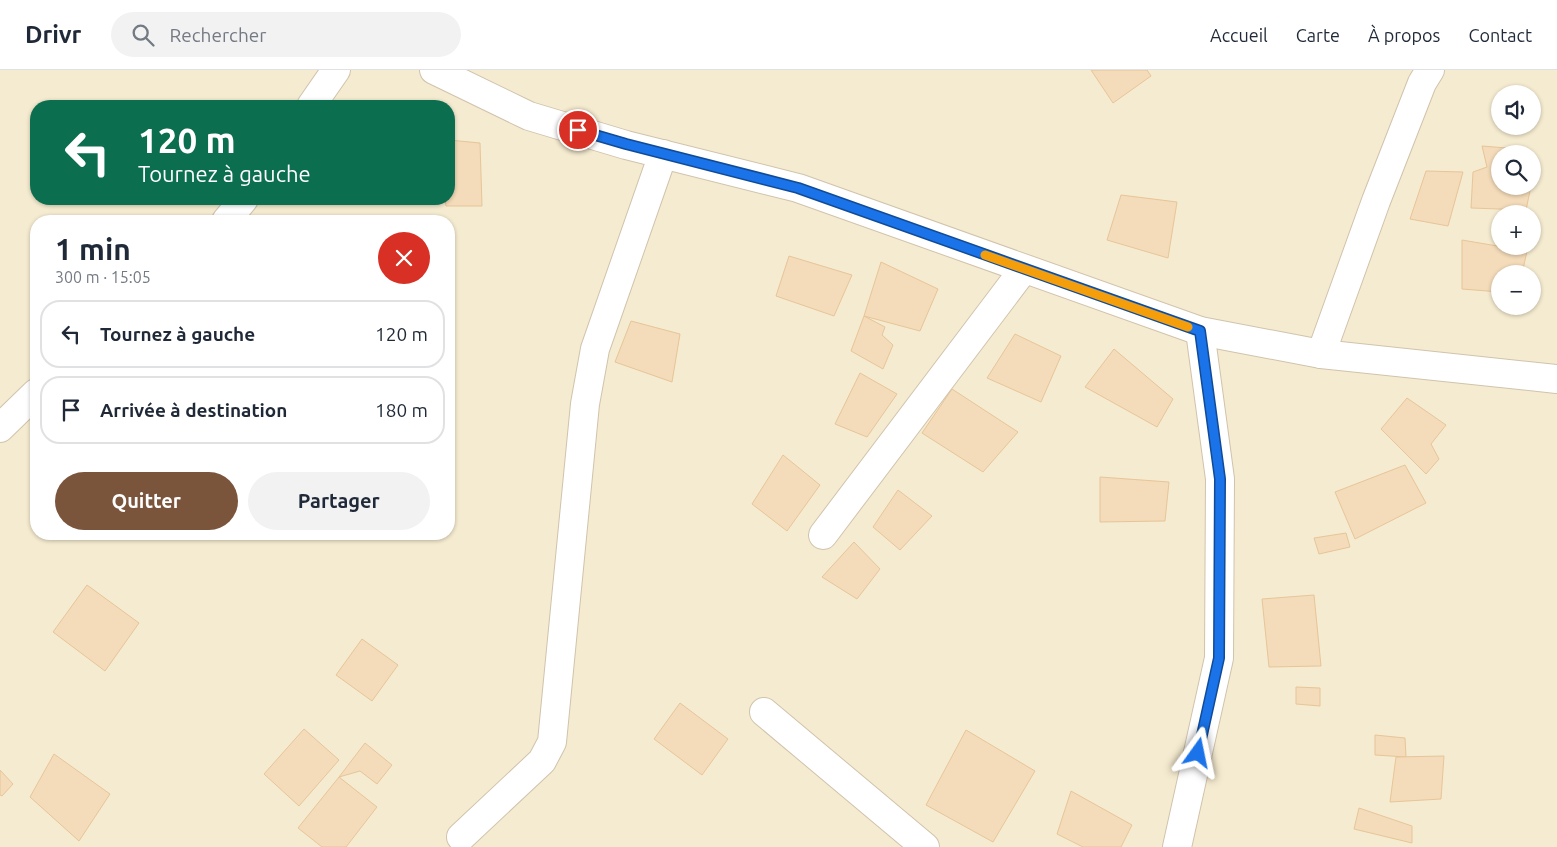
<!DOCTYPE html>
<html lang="fr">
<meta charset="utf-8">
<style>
:root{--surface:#fff;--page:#f2f2f3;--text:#1f2937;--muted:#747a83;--line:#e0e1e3;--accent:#7b543c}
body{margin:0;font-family:Ubuntu,sans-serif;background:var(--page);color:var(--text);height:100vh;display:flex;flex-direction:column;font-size:19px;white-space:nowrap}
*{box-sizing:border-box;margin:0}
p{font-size:16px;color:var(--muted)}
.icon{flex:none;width:28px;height:28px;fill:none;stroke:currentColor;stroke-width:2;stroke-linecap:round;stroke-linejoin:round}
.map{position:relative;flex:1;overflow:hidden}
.side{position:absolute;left:30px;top:145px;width:425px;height:325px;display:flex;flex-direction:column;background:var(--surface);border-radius:20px;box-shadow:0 1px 4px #0004}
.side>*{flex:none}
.banner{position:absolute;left:30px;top:30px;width:425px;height:105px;border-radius:20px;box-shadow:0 1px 4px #0004;background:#0b6e4f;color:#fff;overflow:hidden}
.buttons{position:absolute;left:1491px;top:15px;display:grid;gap:10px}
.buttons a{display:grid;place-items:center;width:50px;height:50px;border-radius:50%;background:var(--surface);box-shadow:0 1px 4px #0004;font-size:25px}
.pin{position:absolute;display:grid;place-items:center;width:42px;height:42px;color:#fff;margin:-21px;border:2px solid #fff;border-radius:50%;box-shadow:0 1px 5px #0007}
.me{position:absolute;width:55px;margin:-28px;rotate:12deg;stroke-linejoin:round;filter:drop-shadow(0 0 4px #0008)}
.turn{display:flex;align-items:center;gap:18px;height:105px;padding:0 25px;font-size:22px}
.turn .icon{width:65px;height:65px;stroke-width:2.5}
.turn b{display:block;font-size:35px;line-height:42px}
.round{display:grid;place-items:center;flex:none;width:52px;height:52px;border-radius:26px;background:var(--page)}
.headline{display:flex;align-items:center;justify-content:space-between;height:85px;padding:0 25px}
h1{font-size:30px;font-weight:700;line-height:38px}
.action{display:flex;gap:10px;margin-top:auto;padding:10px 25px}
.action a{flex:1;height:58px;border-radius:30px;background:var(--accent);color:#fff;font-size:20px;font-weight:700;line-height:58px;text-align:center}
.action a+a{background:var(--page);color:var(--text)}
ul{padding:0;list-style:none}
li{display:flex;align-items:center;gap:15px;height:68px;margin:0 10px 8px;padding:0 15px;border:2px solid var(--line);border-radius:20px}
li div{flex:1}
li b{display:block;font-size:19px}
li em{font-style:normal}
header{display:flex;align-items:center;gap:30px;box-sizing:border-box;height:70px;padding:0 25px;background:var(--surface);border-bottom:1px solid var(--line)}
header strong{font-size:24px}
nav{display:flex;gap:28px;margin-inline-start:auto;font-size:18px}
.search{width:350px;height:45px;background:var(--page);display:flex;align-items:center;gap:12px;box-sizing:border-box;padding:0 18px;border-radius:28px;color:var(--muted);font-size:19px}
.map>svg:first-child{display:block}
</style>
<header>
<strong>Drivr</strong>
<div class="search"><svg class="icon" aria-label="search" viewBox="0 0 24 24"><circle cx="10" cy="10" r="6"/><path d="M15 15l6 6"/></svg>Rechercher</div>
<nav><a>Accueil</a><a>Carte</a><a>À propos</a><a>Contact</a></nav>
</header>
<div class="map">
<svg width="1557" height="777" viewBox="0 0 1557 777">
<rect width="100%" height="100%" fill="#fdf8e2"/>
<path fill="#f5ebd0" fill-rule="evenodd" d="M0 0H1557V777H0ZM1500 24H1532V56H1500ZM36 36H449V129H36ZM1500 84H1532V116H1500ZM1500 144H1532V176H1500ZM36 151H449V464H36ZM1500 204H1532V236H1500Z"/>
<g fill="#f4dbb9" stroke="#e7c598">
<polygon points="1091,0 1147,0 1151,6 1113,33"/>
<polygon points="449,70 480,73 482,136 446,136 445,129 449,129"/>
<polygon points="1482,76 1519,79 1519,84 1500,84 1500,116 1531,116 1526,140 1471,138 1473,102 1487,97"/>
<polygon points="1426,101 1463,102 1448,156 1410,149"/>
<polygon points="1121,125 1177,132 1168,188 1107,170"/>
<polygon points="1462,170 1527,181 1522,204 1500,204 1500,222 1462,219"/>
<polygon points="789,186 852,205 834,246 776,226"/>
<polygon points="881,192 938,219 920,261 864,246"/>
<polygon points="864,246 885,257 882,265 893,275 883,299 851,281"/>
<polygon points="631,251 680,264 672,312 615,292"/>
<polygon points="1015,264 1061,286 1041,332 987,308"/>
<polygon points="1114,279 1173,329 1157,357 1085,317"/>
<polygon points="860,303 897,324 867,367 835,354"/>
<polygon points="952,319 1018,362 983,402 922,363"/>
<polygon points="1407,328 1446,355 1431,374 1439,389 1426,404 1381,359"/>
<polygon points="783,385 820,415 787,461 752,434"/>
<polygon points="1405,395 1426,433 1355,469 1335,422"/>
<polygon points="1100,407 1169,412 1165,451 1100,452"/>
<polygon points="898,420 932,446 900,480 873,457"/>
<polygon points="1346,463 1350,477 1319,484 1314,468"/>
<polygon points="854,472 880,499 857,529 822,507"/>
<polygon points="87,515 139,553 105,601 53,562"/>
<polygon points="1314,525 1321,596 1269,597 1262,529"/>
<polygon points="362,569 398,595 372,631 336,605"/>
<polygon points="1296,617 1320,618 1320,636 1296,634"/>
<polygon points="680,633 728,669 702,705 654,669"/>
<polygon points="304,659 339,690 299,736 264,704"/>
<polygon points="966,660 1035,701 993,772 926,735"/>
<polygon points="1375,665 1405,668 1406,687 1375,685"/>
<polygon points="365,673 392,695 377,714 360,701 339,707"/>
<polygon points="54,684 110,724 79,771 30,727"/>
<polygon points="1444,686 1441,729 1390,732 1396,687"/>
<polygon points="0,700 13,714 2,726 0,725"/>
<polygon points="339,707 377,737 346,777 322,777 298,758"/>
<polygon points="1071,721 1132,755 1121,777 1083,777 1057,764"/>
<polygon points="1359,738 1412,756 1412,773 1354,759"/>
</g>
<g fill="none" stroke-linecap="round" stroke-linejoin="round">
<defs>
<g id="minor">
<polyline points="434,0 529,46 626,75 798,118 1200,261 1321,284 1557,309"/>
<polyline points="311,36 336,0"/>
<polyline points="226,151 244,129"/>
<polyline points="1321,284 1376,131 1422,13 1430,0"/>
<polyline points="0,358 36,323"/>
<polyline points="823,465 1024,199"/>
<polyline points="764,642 925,777"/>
<polyline points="461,767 542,691 552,672 585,334 595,279 663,84"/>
<polyline points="1177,777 1219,588 1220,409 1200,261"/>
</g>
</defs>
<use href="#minor" stroke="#d1c3ac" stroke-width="30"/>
<use href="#minor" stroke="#fff" stroke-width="28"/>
</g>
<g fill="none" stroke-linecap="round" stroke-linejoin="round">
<defs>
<polyline id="route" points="578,60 626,74 798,118 1200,261 1220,409 1219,588 1198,683"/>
</defs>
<use href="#route" stroke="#114b97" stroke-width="12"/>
<use href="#route" stroke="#1a73e8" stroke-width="9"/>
<polyline stroke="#f59e0b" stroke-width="9" points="985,185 1188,257"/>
</g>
</svg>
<div class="buttons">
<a><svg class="icon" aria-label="sound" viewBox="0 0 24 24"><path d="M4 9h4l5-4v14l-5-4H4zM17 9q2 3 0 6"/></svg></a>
<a><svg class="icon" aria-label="search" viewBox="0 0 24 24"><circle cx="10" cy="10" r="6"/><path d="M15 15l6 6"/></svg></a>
<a>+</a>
<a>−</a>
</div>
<div class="pin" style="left:578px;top:60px;background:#d93025"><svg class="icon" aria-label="arrive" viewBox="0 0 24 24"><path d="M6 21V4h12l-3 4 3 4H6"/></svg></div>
<svg class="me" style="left:1198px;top:683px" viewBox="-20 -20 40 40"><path d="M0-17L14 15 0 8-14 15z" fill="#1a73e8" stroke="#fff" stroke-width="4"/></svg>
<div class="banner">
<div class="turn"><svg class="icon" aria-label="left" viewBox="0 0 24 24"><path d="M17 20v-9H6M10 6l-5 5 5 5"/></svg><div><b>120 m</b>Tournez à gauche</div></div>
</div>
<section class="side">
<div class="headline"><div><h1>1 min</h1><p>300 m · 15:05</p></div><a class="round" style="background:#d93025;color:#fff"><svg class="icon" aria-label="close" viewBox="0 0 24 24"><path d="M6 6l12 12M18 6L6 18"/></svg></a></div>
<ul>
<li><svg class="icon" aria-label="left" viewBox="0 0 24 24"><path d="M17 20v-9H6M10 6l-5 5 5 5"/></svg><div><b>Tournez à gauche</b></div><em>120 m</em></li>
<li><svg class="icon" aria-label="arrive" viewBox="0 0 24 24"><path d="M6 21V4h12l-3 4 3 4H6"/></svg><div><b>Arrivée à destination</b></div><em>180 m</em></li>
</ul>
<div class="action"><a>Quitter</a><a>Partager</a></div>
</section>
</div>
